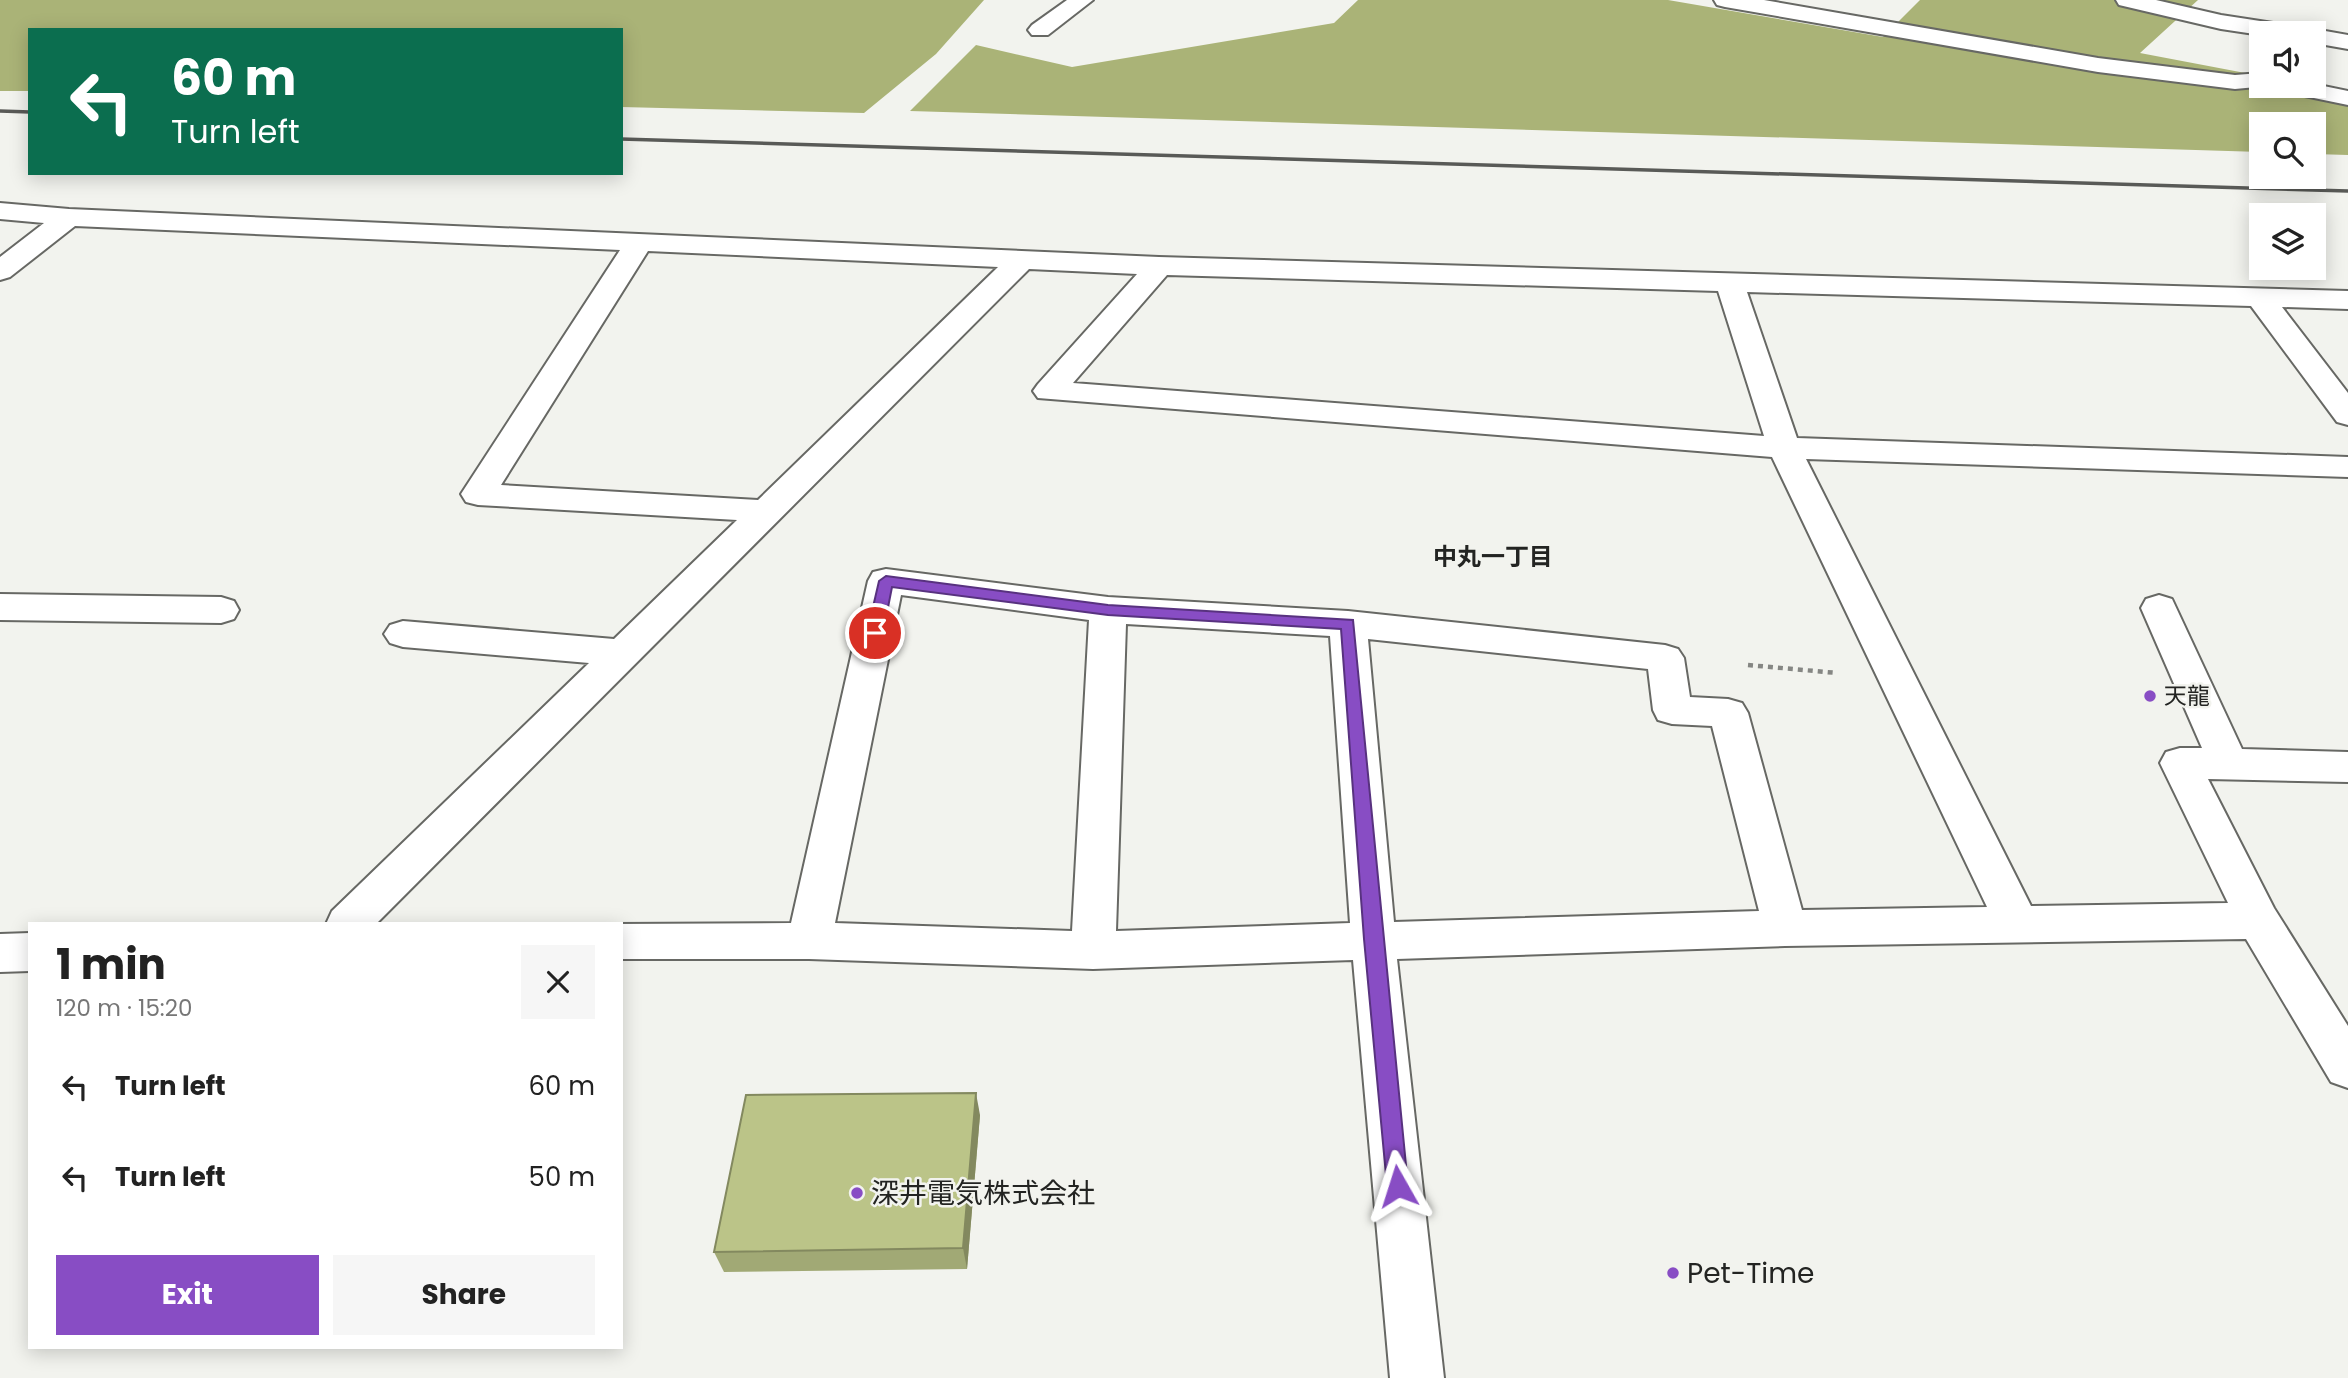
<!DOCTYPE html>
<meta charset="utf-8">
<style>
:root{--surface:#fff;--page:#f6f6f6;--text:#222;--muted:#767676;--accent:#884dc4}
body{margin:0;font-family:Poppins,"Noto Sans JP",sans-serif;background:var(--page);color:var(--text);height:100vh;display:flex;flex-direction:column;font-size:26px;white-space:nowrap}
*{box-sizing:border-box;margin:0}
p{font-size:23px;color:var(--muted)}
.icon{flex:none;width:38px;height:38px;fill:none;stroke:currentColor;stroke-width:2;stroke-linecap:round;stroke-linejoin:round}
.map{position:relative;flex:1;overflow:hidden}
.drawer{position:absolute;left:28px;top:922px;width:595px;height:427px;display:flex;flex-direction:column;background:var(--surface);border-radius:0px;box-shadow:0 4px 18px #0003}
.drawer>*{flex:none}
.banner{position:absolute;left:28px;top:28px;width:595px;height:147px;border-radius:0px;box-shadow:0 4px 18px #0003;background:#0b6e4f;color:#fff;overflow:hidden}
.buttons{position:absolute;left:2249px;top:21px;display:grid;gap:14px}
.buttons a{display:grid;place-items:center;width:77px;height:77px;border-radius:0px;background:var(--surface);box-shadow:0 4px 18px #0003;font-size:35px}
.pin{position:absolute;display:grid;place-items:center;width:60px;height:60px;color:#fff;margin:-30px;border:4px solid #fff;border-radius:50%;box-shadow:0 2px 7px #0007}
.me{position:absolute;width:77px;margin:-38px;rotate:354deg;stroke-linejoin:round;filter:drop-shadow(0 0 5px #0008)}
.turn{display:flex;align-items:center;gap:24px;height:147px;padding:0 28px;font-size:32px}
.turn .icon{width:91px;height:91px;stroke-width:2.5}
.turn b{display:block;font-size:49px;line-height:60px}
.round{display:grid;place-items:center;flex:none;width:74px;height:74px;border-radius:0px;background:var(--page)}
.summary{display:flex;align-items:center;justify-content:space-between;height:119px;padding:0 28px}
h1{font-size:42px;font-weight:700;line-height:52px}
.cta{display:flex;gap:14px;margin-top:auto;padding:14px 28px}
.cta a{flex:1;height:80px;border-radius:0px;background:var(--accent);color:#fff;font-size:28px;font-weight:700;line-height:80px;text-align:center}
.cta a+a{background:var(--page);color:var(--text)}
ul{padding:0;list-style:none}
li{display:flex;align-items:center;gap:21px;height:91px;padding:0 28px}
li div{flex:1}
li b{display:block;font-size:26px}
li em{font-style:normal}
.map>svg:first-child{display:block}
</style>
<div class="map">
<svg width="2348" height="1378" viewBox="0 0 2348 1378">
<rect width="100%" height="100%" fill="#f2f3ee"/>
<g fill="#aab377">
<polygon points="0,0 984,0 936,54 864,113 621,107 621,30 30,30 30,91 0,91"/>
<polygon points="1358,0 1668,0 1883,37 1920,0 2198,0 2140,53 2261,76 2261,86 2312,86 2348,93 2348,155 2314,154 2314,124 2261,124 2261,152 910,111 976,45 1072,67 1334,23"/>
</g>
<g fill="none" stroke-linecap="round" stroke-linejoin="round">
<defs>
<g id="minor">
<polygon points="1067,0 1093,0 1048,35 1032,35 1028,30 1032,25"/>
<polygon points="1714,0 1764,0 2098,58 2235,75 2261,73 2261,86 2267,86 2235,89 2098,72 1725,7 1717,5"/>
<polygon points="2116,0 2156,0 2221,15 2293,26 2301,28 2305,33 2314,29 2348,35 2348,49 2314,43 2314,33 2261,35 2221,29 2119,5"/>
<polygon points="2314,84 2348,91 2348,105 2280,91 2277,86 2314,86"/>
<path d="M0 203 69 209 1159 257 2348 291V309L2282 307 2348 393V425L2337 422 2251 306 1747 292 1797 438 2348 457V477L1806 459 2031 906 2228 903 2160 763 2166 752 2180 748H2202L2141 608 2146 599 2159 595 2172 599 2242 749 2348 752V782L2208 779 2274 908 2348 1026V1088L2331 1082 2246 939 1785 946 1397 959 1444 1378H1390L1353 960 1093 969 809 959H621V924H617L791 923 868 581 873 572 886 569 1108 597 1348 611 1665 645 1678 649 1684 658 1690 697 1728 699 1742 703 1748 713 1802 910 1987 907 1772 457 1038 398 1033 391 1038 384 1137 274 1029 269 376 924H326L332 911 589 663 403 647 390 643 384 634 390 625 403 621 614 639 737 520 478 505 466 502 461 494 620 250 75 226 10 277 0 280V257L44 223 0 219ZM648 251 998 267 758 500 501 485ZM1167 275 1718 291 1764 436 1073 383ZM901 595 1089 620 1072 931 835 923ZM1126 624 1330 636 1350 923 1116 931ZM1368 639 1648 669 1653 710 1658 720 1672 724 1712 726 1759 911 1394 922Z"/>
<polygon points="0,594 221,597 234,601 239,610 234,619 221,623 0,620"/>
<polygon points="30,933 30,971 0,972 0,934"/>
</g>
</defs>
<use href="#minor" stroke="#676864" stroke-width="4"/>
<polyline stroke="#858683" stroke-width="4.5" stroke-dasharray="5 5" stroke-linecap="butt" points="1748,665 1837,673"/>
<use href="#minor" fill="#fff" fill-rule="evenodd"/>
<g stroke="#595a57" stroke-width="3.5">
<polyline points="0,111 30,112"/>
<polyline points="621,139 2348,191"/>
</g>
</g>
<polygon fill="#a1a975" points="980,1115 967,1269 724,1272 714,1252"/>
<polygon fill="#83895f" points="976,1093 980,1115 967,1269 963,1248"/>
<polygon fill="#bbc488" stroke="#83895f" stroke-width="2" points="976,1093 963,1248 714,1252 746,1095"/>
<polygon fill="#884dc4" stroke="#58327f" stroke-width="2" points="886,576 1108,605 1353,620 1408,1186 1405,1193 1398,1196 1390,1193 1387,1186 1364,939 1341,629 1108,615 892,587 883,633 875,638 867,633 879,581"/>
<g fill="#884dc4" stroke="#f2f3ee" stroke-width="2.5">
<circle cx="2150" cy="696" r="7"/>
<circle cx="857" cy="1193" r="7"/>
<circle cx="1673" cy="1273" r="7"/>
</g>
<g text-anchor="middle" stroke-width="5" stroke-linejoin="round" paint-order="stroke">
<g font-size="23" fill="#232422" stroke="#f2f3ee" text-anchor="start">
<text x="2164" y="704">天龍</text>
</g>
<g font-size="24" font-weight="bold" fill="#232422" stroke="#f2f3ee">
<text x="1493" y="565">中丸一丁目</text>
</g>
<g font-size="28" fill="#232422" stroke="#f2f3ee" text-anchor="start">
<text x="871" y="1203">深井電気株式会社</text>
<text x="1687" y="1283">Pet-Time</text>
</g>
</g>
</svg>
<div class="buttons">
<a><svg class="icon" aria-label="sound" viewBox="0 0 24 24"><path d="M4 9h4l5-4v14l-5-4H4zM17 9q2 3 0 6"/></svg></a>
<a><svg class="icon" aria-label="search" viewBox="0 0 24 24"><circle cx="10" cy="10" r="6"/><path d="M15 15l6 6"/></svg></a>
<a><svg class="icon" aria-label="layers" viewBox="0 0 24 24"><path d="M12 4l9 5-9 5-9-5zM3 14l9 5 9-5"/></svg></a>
</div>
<div class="pin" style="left:875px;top:633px;background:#d93025"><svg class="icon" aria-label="arrive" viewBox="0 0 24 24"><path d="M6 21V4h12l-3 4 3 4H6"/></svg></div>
<svg class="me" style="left:1398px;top:1186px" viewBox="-20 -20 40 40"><path d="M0-17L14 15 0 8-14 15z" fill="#884dc4" stroke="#fff" stroke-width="4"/></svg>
<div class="banner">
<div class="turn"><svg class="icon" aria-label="left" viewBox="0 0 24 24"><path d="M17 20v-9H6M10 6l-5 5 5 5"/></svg><div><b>60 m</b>Turn left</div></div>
</div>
<section class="drawer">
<div class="summary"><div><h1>1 min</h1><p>120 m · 15:20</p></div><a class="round"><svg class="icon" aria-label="close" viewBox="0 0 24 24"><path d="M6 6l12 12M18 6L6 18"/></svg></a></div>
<ul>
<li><svg class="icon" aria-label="left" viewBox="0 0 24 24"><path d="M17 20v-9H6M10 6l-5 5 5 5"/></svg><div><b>Turn left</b></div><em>60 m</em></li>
<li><svg class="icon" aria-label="left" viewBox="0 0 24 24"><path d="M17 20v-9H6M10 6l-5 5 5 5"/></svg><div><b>Turn left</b></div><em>50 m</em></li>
</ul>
<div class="cta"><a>Exit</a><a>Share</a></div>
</section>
</div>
